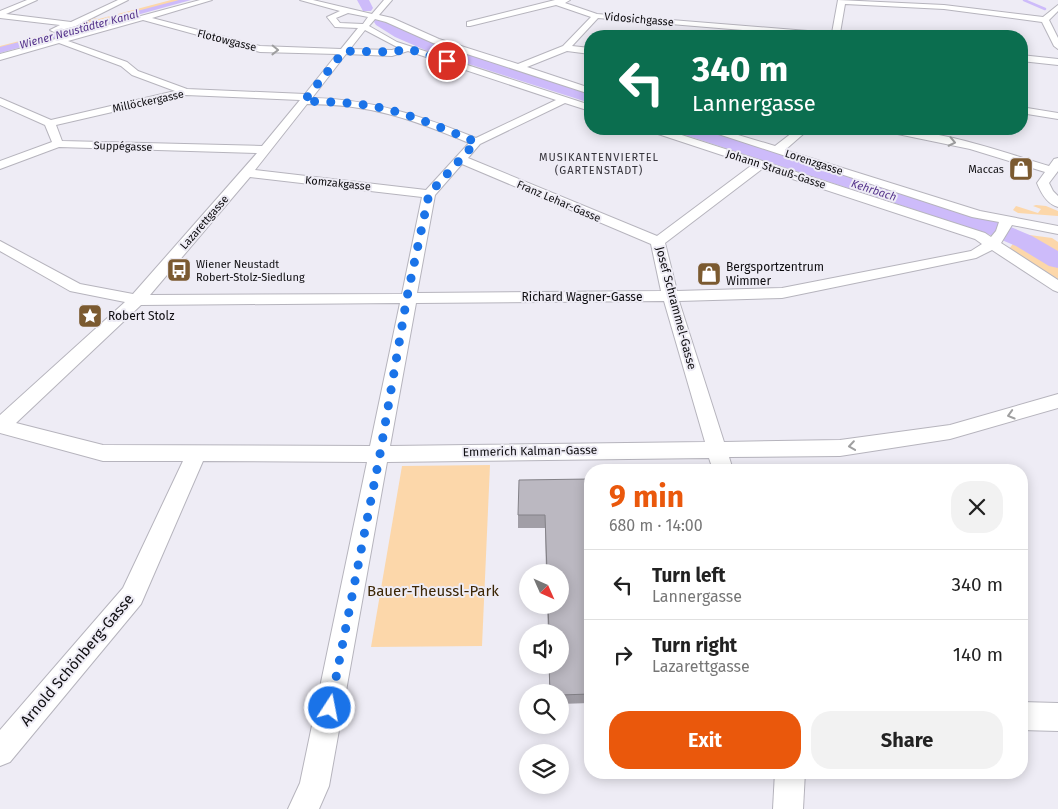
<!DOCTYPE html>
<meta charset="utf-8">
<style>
:root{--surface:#fff;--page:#f2f2f2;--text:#222;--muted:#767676;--line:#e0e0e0;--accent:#ea580c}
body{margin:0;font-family:"Fira Sans",sans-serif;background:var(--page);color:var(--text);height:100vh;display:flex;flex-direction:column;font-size:19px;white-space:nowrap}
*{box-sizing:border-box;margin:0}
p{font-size:16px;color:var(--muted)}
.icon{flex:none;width:28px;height:28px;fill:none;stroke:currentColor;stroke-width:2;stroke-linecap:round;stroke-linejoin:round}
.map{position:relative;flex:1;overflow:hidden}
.details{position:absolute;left:584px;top:464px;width:444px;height:315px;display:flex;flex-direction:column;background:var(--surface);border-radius:20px;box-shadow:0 2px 12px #0003}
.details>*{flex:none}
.hud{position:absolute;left:584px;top:30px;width:444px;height:105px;border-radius:20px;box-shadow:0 2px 12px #0003;background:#0b6e4f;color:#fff;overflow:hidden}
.needle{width:32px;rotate:135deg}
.tools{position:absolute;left:519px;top:564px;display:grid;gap:10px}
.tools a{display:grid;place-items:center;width:50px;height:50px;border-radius:50%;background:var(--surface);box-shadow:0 2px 12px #0003;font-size:25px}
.pin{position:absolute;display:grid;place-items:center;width:42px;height:42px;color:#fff;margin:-21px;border:2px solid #fff;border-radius:50%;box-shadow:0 1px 5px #0007}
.me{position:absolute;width:55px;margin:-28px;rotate:11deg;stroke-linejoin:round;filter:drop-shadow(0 0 4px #0008)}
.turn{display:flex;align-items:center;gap:18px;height:105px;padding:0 25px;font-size:22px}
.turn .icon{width:65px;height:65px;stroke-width:2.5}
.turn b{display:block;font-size:35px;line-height:42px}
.round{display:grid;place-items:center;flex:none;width:52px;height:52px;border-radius:20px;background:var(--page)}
.headline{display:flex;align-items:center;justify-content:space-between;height:85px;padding:0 25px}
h1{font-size:30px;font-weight:700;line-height:38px;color:var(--accent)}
.primary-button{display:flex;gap:10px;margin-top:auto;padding:10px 25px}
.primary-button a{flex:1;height:58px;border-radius:20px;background:var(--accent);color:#fff;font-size:20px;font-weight:700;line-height:58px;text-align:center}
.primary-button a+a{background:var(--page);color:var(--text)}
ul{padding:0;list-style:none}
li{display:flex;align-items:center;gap:15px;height:70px;padding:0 25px;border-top:1px solid var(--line)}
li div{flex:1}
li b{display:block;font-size:19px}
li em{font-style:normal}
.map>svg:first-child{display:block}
</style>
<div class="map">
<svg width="1058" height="809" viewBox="0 0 1058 809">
<rect width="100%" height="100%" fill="#eeecf5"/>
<g fill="#fcd7aa">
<polygon points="171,0 183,0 0,49 0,46 70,28 90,18 99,19"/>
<polygon points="1036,205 1046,206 1058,211 1058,216 1018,213 1013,210 1016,206 1038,213 1041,209 1033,206"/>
<polygon points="1022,234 1052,238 1058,242 1058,256"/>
<polygon points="1015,241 1058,267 1058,279 1009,249"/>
<polygon points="490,465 482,646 371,647 402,466"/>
</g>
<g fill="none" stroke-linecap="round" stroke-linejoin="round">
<polyline stroke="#cdbbfa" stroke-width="2.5" points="1024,0 1045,9"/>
<polygon fill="#cdbbfa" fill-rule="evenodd" points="179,0 191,0 0,53 0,47"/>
<g fill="#cdbbfa" fill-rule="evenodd">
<polygon points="357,0 369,0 373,8 371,11 363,11"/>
<polygon points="381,18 435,44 590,93 590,103 425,50 395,37 376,25 374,22 376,19"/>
<polygon points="676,129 703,129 999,222 1032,236 1058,251 1058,268 1049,266 1016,246 983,232 679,133"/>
</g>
<defs>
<g id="minor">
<polygon points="27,0 37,0 6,14 71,22 118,0 128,0 76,26 54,32 50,30 60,25 0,18 0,11"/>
<path d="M200 0H212L152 18 260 46 341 49 358 28 335 27 327 17 340 11 300 0H313L372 14 384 0H392L379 15 392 18 439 39 518 64 563 46 591 17 556 5 470 26H467V22L555 0H570L565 3 597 14 832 33 838 0 944 5 1043 17 1058 5V11L1049 20 1058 38V49L1054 46 1042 22 944 9 845 4 840 33 847 36H815L598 18 572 46 590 48V54L567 51 527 67 590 88V94L433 43 386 22 375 19 369 26 397 42 590 105V111L565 103 480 144 468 158 657 236 752 165 649 131 648 129H663L985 233 991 237 996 231 999 222 972 217 703 129H718L775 146 797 129H809L785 150 980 211 1058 226V234L1012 225 1001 243 1058 280V292L1053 290 992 250 976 258 782 298 679 301 724 442 840 440 950 425 1058 394V408L950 439 840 456 729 457 733 470H713L709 458 387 462 329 786 319 809H288L300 783 367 462 203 461 141 604 10 762 0 766V730L123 588 183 461H103L0 433V415L125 302 70 291 0 251V241L80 284 133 294 257 153 59 147 0 169V161L52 142 45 125 0 105V98L51 120 175 91 132 75 121 66 59 43 0 60V54ZM348 13 368 17 363 24 340 23 336 18ZM143 20 260 52 337 54 305 94 187 89 138 71 127 62 68 41ZM365 30 399 48 392 50 350 49ZM408 51 556 100 476 138C422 116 371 99 312 98L346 54 392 56ZM186 95 300 100 262 146 62 141 56 125ZM307 104C370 104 412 119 469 143L426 190 255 170ZM462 164 651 244 661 291 417 293 435 195ZM762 169 975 239 982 244 971 251 782 288 677 291 665 243ZM250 177 422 197 402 294 150 295ZM664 301 705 442 390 446 416 303ZM400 303 370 446 103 445 16 423 141 305Z"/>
<polygon points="1021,55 1058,59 1058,65 1021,61"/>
<polygon points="1021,107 1058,113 1058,119 1021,113"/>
<path d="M883 129C939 129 996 150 1049 166L1054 159 1058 158V171L1049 183 1053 191 1058 196V207C1047 204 1041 193 1037 183L1045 172 970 149 888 132Z"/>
<polygon points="1021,702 1058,703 1058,731 1021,730"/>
<polygon points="775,772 805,772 803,809 773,809"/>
</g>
</defs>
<use href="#minor" stroke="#b6b4bd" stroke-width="2"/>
<use href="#minor" fill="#fff" fill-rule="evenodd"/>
</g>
<polygon fill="#a19ea6" points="590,479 590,703 560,704 560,692 549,692 549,665 560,665 560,632 548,632 547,605 560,605 560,572 546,572 545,528 518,528 518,515"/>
<polygon fill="#bbb8c1" stroke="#838187" points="590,479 590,694 560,695 560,692 550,692 549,665 560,665 560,632 549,632 548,605 560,605 560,572 547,572 545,515 518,515 519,480"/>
<defs><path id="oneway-chevron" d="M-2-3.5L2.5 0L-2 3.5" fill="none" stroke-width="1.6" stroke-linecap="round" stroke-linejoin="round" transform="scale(1.25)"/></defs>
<g stroke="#9f9fa0">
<use href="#oneway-chevron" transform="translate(275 50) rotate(1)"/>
<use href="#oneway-chevron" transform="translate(952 142) rotate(12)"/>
<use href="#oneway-chevron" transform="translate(1011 415) rotate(164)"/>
<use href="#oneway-chevron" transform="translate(852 446) rotate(172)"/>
</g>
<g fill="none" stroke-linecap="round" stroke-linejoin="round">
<path stroke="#1a73e8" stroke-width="9" stroke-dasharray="0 16.2" d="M330 708 380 454 407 297 429 194 476 142C444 129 411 114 377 107 353 102 328 102 304 101L344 51 392 52 409 49 447 61"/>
</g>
<defs>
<symbol id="shop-square" viewBox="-11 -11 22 22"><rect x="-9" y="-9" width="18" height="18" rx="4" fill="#7b5a30" stroke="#eeecf5"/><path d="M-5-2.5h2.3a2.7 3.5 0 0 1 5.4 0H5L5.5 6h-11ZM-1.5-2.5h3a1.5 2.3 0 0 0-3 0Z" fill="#fff"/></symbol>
<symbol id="bus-square" viewBox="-11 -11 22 22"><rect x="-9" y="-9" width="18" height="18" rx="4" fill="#7b5a30" stroke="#eeecf5"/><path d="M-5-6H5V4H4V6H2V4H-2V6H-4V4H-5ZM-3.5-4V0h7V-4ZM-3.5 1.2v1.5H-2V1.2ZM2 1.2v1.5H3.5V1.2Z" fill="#fff"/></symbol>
<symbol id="sight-square" viewBox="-11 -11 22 22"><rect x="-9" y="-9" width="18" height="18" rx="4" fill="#7b5a30" stroke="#eeecf5"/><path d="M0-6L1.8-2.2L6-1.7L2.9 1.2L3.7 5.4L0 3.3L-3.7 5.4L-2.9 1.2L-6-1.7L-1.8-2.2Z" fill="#fff"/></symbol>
</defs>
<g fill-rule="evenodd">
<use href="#shop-square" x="1007" y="155" width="28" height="28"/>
<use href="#bus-square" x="165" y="256" width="28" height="28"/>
<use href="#shop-square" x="695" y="260" width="28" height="28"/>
<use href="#sight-square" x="76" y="302" width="28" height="28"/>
</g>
<g text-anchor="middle" stroke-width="4" stroke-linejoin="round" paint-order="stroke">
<g font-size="11" fill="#0f0e11" stroke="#eeecf5">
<text transform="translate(639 19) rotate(5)" y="4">Vidosichgasse</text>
<text transform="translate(227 40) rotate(14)" y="4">Flotowgasse</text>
<text transform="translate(148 101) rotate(-12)" y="4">Millöckergasse</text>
<text transform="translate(123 146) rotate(2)" y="4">Suppégasse</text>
<text transform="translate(814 162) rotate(18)" y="4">Lorenzgasse</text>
<text transform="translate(776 169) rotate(18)" y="4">Johann Strauß-Gasse</text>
<text transform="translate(338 183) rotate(6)" y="4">Komzakgasse</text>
<text transform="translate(559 201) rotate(23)" y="4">Franz Lehar-Gasse</text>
<text transform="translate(204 222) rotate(-49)" y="4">Lazarettgasse</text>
</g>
<g font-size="11" font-style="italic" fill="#54328b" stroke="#eeecf5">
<text transform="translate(79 29) rotate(-15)" y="4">Wiener Neustädter Kanal</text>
<text transform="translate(874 190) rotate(18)" y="4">Kehrbach</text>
</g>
<g font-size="11" letter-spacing="1" fill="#36343b" stroke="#eeecf5">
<text x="599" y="161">MUSIKANTENVIERTEL<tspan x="599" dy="13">(GARTENSTADT)</tspan></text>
</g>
<g font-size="11" fill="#0f0e11" stroke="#eeecf5" text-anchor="end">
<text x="1004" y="173">Maccas</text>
<text x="196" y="268" text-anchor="start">Wiener Neustadt<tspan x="196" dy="13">Robert-Stolz-Siedlung</tspan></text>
</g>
<g font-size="12" fill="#0f0e11" stroke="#eeecf5" text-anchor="start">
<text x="726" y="271">Bergsportzentrum<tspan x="726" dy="14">Wimmer</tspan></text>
<text x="108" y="320">Robert Stolz</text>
</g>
<g font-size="12" fill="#0f0e11" stroke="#eeecf5">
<text x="582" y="301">Richard Wagner-Gasse</text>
<text transform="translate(676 308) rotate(75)" y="4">Josef Schrammel-Gasse</text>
<text transform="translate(530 451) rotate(-1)" y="4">Emmerich Kalman-Gasse</text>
</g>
<g font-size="15" fill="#3c2605" stroke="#eeecf5">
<text x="433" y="596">Bauer-Theussl-Park</text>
</g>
<g font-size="15" fill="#0f0e11" stroke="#eeecf5">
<text transform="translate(77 660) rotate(-50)" y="5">Arnold Schönberg-Gasse</text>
</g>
</g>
</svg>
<div class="tools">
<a><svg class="needle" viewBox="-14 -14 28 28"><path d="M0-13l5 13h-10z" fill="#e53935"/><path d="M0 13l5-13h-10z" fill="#767676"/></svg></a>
<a><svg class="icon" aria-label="sound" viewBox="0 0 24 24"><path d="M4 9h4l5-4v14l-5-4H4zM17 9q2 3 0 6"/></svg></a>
<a><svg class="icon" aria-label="search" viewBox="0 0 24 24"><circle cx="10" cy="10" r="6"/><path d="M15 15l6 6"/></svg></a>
<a><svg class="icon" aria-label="layers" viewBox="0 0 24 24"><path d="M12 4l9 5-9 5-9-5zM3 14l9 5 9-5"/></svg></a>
</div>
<div class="pin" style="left:447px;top:61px;background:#d93025"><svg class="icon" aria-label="arrive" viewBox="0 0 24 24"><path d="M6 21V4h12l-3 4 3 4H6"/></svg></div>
<svg class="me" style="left:330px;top:708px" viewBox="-20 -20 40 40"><circle r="17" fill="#1a73e8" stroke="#fff" stroke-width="3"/><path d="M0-11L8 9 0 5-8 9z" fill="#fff"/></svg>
<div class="hud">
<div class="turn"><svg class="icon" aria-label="left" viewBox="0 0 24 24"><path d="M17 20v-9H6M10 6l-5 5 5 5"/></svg><div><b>340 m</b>Lannergasse</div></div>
</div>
<section class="details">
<div class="headline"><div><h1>9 min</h1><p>680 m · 14:00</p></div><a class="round"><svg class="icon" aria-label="close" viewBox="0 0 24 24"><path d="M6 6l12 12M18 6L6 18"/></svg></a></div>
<ul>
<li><svg class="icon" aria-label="left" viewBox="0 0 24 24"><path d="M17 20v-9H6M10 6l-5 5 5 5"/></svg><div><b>Turn left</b><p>Lannergasse</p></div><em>340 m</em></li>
<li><svg class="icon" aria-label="right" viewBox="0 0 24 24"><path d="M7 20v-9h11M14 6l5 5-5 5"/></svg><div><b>Turn right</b><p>Lazarettgasse</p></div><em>140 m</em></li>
</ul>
<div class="primary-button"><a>Exit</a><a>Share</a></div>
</section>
</div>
